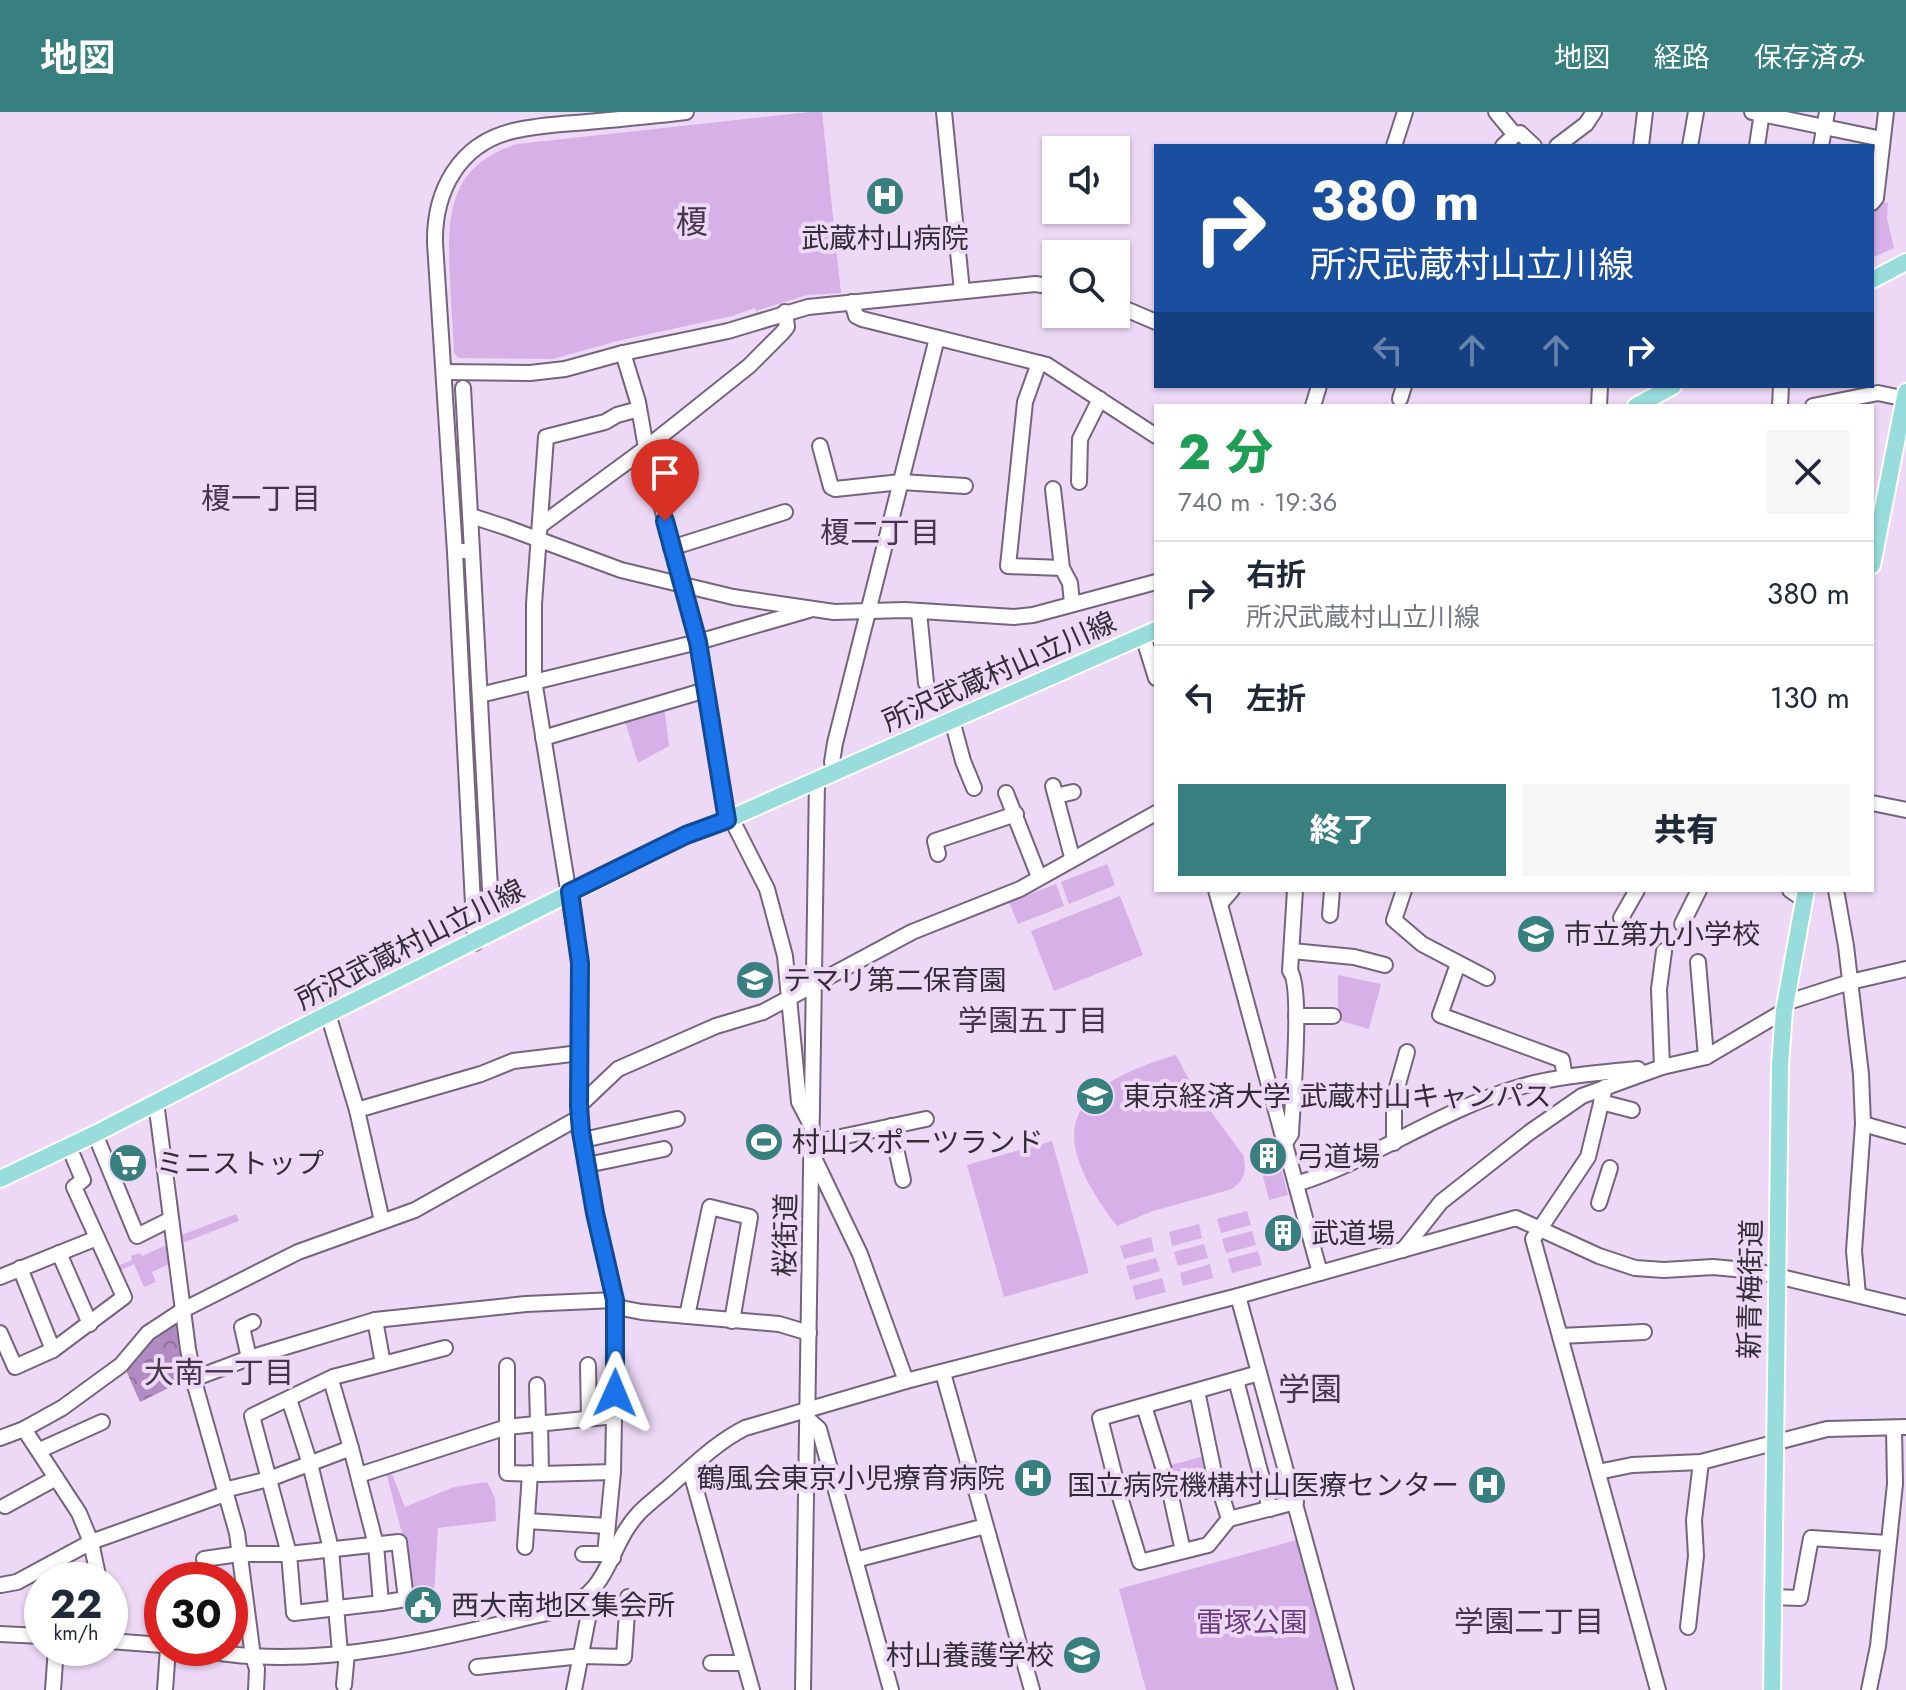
<!DOCTYPE html>
<html lang="ja">
<meta charset="utf-8">
<style>
:root{--surface:#fff;--page:#f6f6f7;--text:#1f2937;--muted:#747a83;--line:#e0e1e3;--accent:#37807f}
body{margin:0;font-family:Jost,"Noto Sans JP",sans-serif;background:var(--page);color:var(--text);height:100vh;display:flex;flex-direction:column;font-size:30px;white-space:nowrap}
*{box-sizing:border-box;margin:0}
p{font-size:26px;color:var(--muted)}
.icon{flex:none;width:44px;height:44px;fill:none;stroke:currentColor;stroke-width:2;stroke-linecap:round;stroke-linejoin:round}
.map{position:relative;flex:1;overflow:hidden}
.panel{position:absolute;left:1154px;top:292px;width:720px;height:488px;display:flex;flex-direction:column;background:var(--surface);border-radius:0px;box-shadow:0 2px 6px #0004}
.panel>*{flex:none}
.banner{position:absolute;left:1154px;top:32px;width:720px;height:244px;border-radius:0px;box-shadow:0 2px 6px #0004;background:#1a4fa0;color:#fff;overflow:hidden}
.controls{position:absolute;left:1042px;top:24px;display:grid;gap:16px}
.controls a{display:grid;place-items:center;width:88px;height:88px;border-radius:0px;background:var(--surface);box-shadow:0 2px 6px #0004;font-size:40px}
.speed{position:absolute;left:24px;top:1450px;display:flex;gap:16px;font-size:40px;font-weight:700;text-align:center}
.speed>*{display:grid;place-content:center;width:104px;height:104px;border-radius:50%;background:var(--surface);box-shadow:0 2px 6px #0004;line-height:1}
.speed small{font-size:20px;font-weight:400}
.speed .limit{border:12px solid #d22;background:#fff;color:#111}
.pin{position:absolute;display:grid;place-items:center;width:68px;height:68px;color:#fff;margin:-82px -34px;border-radius:50% 50% 50% 0;rotate:-45deg;box-shadow:0 0 8px #0007}
.pin .icon{rotate:45deg}
.me{position:absolute;width:88px;margin:-44px;rotate:1deg;stroke-linejoin:round;filter:drop-shadow(0 0 6px #0008)}
.turn{display:flex;align-items:center;gap:28px;height:168px;padding:0 24px;font-size:36px}
.turn .icon{width:104px;height:104px;stroke-width:2.5}
.turn b{display:block;font-size:56px;line-height:68px}
.lanes{display:flex;align-items:center;height:76px;padding:0 24px;background:#0003;justify-content:center;gap:40px;direction:ltr}
.lanes .off{opacity:.35}
.round{display:grid;place-items:center;flex:none;width:84px;height:84px;border-radius:0px;background:var(--page)}
.overview{display:flex;align-items:center;justify-content:space-between;height:136px;padding:0 24px}
h1{font-size:48px;font-weight:800;line-height:60px;color:#1e9e55}
.button{display:flex;gap:16px;margin-top:auto;padding:16px 24px}
.button a{flex:1;height:92px;border-radius:0px;background:var(--accent);color:#fff;font-size:32px;font-weight:800;line-height:92px;text-align:center}
.button a+a{background:var(--page);color:var(--text)}
ul{padding:0;list-style:none}
li{display:flex;align-items:center;gap:24px;height:104px;padding:0 24px;border-top:2px solid var(--line)}
li div{flex:1}
li b{display:block;font-size:30px}
li em{font-style:normal}
header{display:flex;align-items:center;gap:48px;box-sizing:border-box;height:112px;padding:0 40px;background:var(--accent);color:#fff}
header strong{font-size:38px}
nav{display:flex;gap:44px;margin-inline-start:auto;font-size:28px}
.map>svg:first-child{display:block}
</style>
<header>
<strong>地図</strong>
<nav><a>地図</a><a>経路</a><a>保存済み</a></nav>
</header>
<div class="map">
<svg width="1906" height="1578" viewBox="0 0 1906 1578">
<defs>
<pattern id="forest-crowns" width="20" height="18" patternUnits="userSpaceOnUse" patternTransform="scale(2)"><rect width="20" height="18" fill="#b18bc2"/><path d="M2 6a3 3 0 1 1 6 0M12 15a3 3 0 1 1 6 0" fill="none" stroke="#91729e"/></pattern>
</defs>
<rect width="100%" height="100%" fill="#edd9f6"/>
<g fill="#d6b0e7">
<path d="M809 0H822L841 181 807 183 756 199 755 196 732 204 617 229 553 247 458 246 454 241C453 217 451 192 450 167 447 105 447 54 517 32Z"/>
<polygon points="1879,89 1888,91 1887,106 1894,136 1872,146 1872,93"/>
<polygon points="664,593 669,634 638,651 624,606"/>
<polygon points="1107,752 1115,773 1069,792 1061,770"/>
<polygon points="1056,772 1064,794 1018,812 1009,790"/>
<polygon points="1120,784 1143,843 1054,879 1031,819"/>
<polygon points="1338,863 1381,872 1369,917 1338,908"/>
<path d="M1176 943 1193 975 1243 1043C1247 1058 1245 1068 1232 1077L1153 1099 1117 1114C1044 1018 1065 976 1176 943Z"/>
<polygon points="1052,1029 1089,1161 1004,1185 967,1053"/>
<polygon points="1279,1048 1288,1083 1269,1088 1260,1053"/>
<polygon points="1247,1099 1251,1113 1221,1121 1217,1107"/>
<polygon points="236,1102 239,1109 180,1132 179,1124"/>
<polygon points="1199,1112 1202,1126 1172,1134 1169,1120"/>
<polygon points="1252,1119 1256,1133 1226,1141 1222,1127"/>
<polygon points="1151,1125 1154,1139 1124,1147 1120,1134"/>
<polygon points="171,1131 174,1150 152,1160 156,1170 144,1175 134,1152 115,1161 113,1156 132,1148 131,1144 140,1141 142,1144"/>
<polygon points="1204,1132 1208,1146 1178,1154 1174,1140"/>
<polygon points="1258,1139 1262,1153 1232,1161 1228,1147"/>
<polygon points="1156,1146 1160,1159 1130,1168 1126,1154"/>
<polygon points="1210,1152 1213,1166 1183,1174 1180,1161"/>
<polygon points="1162,1166 1166,1180 1136,1188 1132,1174"/>
<polygon points="1205,1344 1210,1361 1172,1372 1167,1354"/>
<polygon points="386,1360 392,1362 405,1395 454,1375 487,1370 495,1386 496,1409 438,1416 434,1482 409,1485 403,1425"/>
<polygon points="1300,1427 1342,1578 1146,1578 1119,1477"/>
</g>
<polygon fill="url(#forest-crowns)" points="177,1204 187,1267 140,1290 124,1254 144,1232"/>
<g fill="none" stroke-linecap="round" stroke-linejoin="round">
<defs>
<g id="minor">
<polyline points="944,0 962,179"/>
<polyline points="1496,0 1515,23 1520,21 1534,34"/>
<polyline points="1752,0 1882,27"/>
<polyline points="1394,34 1405,0"/>
<polyline points="1503,34 1515,23"/>
<polyline points="1557,34 1586,12 1594,0"/>
<polyline points="1641,34 1645,0"/>
<polyline points="1690,34 1696,0"/>
<polyline points="1757,34 1762,0"/>
<polyline points="1821,34 1827,0"/>
<polyline points="1872,91 1876,86 1886,0"/>
<polyline points="852,190 856,204 862,207 1047,253 1156,324"/>
<polyline points="1116,193 1156,210"/>
<polyline points="623,241 638,290 646,336 698,530 727,708"/>
<polyline points="1039,251 1025,290 1008,454 1062,456 1070,471 1072,491"/>
<polyline points="444,260 530,261 565,257 623,241 728,219 808,195 1035,172 1056,175"/>
<polyline points="463,276 472,439 463,439"/>
<polyline points="1400,287 1404,274"/>
<polyline points="1313,294 1319,274"/>
<polyline points="1599,294 1600,274"/>
<polyline points="1780,294 1781,274"/>
<polyline points="1813,294 1878,281 1906,287"/>
<polyline points="820,334 831,375 835,377 901,370 965,374"/>
<polyline points="1079,370 1080,327 1100,287"/>
<polyline points="1053,377 1062,456"/>
<polyline points="471,404 505,415 621,458 733,485 834,500 905,498 1014,505 1033,503 1156,470"/>
<polyline points="541,413 646,336 749,254 782,221 787,215 785,200"/>
<polyline points="671,436 785,400"/>
<polyline points="472,439 491,796"/>
<polyline points="919,500 926,571"/>
<polyline points="1143,524 1156,566"/>
<polyline points="480,583 698,530 809,498"/>
<polyline points="952,608 963,649 974,676"/>
<polyline points="543,626 706,578"/>
<polyline points="835,660 832,650 835,631 937,226"/>
<polyline points="1053,674 1072,745"/>
<polyline points="1006,681 1039,765"/>
<polyline points="1056,684 1073,680"/>
<polyline points="1872,691 1906,698"/>
<polyline points="731,706 767,777 785,844 799,990 811,1013"/>
<polyline points="938,742 935,729 1016,702"/>
<polyline points="1216,778 1320,1161"/>
<polyline points="1404,778 1394,808 1422,832 1487,866"/>
<polyline points="1790,778 1804,788"/>
<polyline points="1836,778 1846,834 1861,962 1863,1012 1854,1139 1858,1183"/>
<polyline points="1220,792 1232,778"/>
<polyline points="1330,803 1332,778"/>
<polyline points="1621,806 1637,778"/>
<polyline points="1682,812 1699,778"/>
<path d="M475 831 455 440 435 131C434 79 459 32 513 19 537 13 562 12 587 10 620 7 653 4 686 0"/>
<polyline points="1292,839 1354,845 1385,853"/>
<polyline points="1698,850 1706,945"/>
<polyline points="1458,852 1440,903 1562,948 1565,965"/>
<polyline points="1785,891 1850,870 1906,857"/>
<polyline points="328,902 357,998 382,1109"/>
<polyline points="1296,904 1333,904"/>
<polyline points="1662,955 1659,877 1664,839"/>
<polyline points="1605,975 1588,1045 1533,1127 1658,1578"/>
<polyline points="156,990 188,1237 195,1273 237,1421 253,1545 257,1557 256,1578"/>
<polyline points="1601,990 1632,998"/>
<polyline points="579,994 618,957 716,914 763,900 912,820 1020,777 1156,701"/>
<polyline points="357,998 481,962 513,949 580,941"/>
<polyline points="1863,1012 1906,1024"/>
<polyline points="891,1014 903,1068"/>
<polyline points="95,1022 137,1124 171,1107"/>
<polyline points="583,1028 677,1007"/>
<polyline points="812,1031 926,1007"/>
<path d="M1285 1031 1291 1022C1292 995 1303 874 1290 859L1295 778"/>
<polyline points="1394,1031 1394,986 1407,940"/>
<polyline points="814,1046 860,1142 906,1269"/>
<polyline points="587,1053 664,1037"/>
<path d="M1296 1072C1373 1048 1439 999 1516 976 1555 964 1597 961 1638 957"/>
<polyline points="1599,1091 1610,1056"/>
<polyline points="1403,1138 1441,1090 1530,1020 1582,984 1662,955 1706,945 1784,899"/>
<polyline points="59,1141 90,1212"/>
<polyline points="20,1156 53,1238"/>
<polyline points="0,1165 97,1126"/>
<polyline points="1238,1184 1346,1578"/>
<polyline points="616,1195 642,1200 779,1212 809,1221"/>
<polyline points="687,1204 710,1095 750,1105 732,1209"/>
<polyline points="375,1208 383,1252"/>
<polyline points="0,1221 15,1255 53,1238 124,1185 74,1075 83,1068 69,1035"/>
<polyline points="1560,1224 1644,1220"/>
<polyline points="249,1246 242,1215 253,1210"/>
<polyline points="588,1253 589,1306"/>
<polyline points="507,1254 507,1361 541,1362 540,1310"/>
<polyline points="943,1261 1032,1578"/>
<polyline points="1259,1261 1100,1306 1120,1385 1140,1450 1208,1433 1229,1407 1296,1390"/>
<polyline points="193,1267 249,1246 375,1208 526,1192 615,1188"/>
<polyline points="331,1268 351,1336"/>
<polyline points="1236,1268 1270,1397"/>
<polyline points="537,1273 538,1310"/>
<polyline points="1197,1279 1213,1356 1229,1407"/>
<polyline points="289,1287 310,1352 331,1437 340,1541"/>
<polyline points="1144,1294 1168,1371 1183,1439"/>
<polyline points="809,1308 819,1317 891,1578"/>
<polyline points="24,1317 79,1401 91,1430 99,1468"/>
<polyline points="0,1326 24,1317 62,1296 121,1253 148,1221 183,1198 298,1140 415,1098 580,1005"/>
<polyline points="40,1338 102,1310"/>
<polyline points="690,1357 752,1578"/>
<polyline points="1598,1360 1632,1353 1701,1350 1827,1317 1906,1315"/>
<polyline points="541,1362 613,1360"/>
<polyline points="359,1363 507,1315 615,1304"/>
<polyline points="224,1378 269,1367 351,1336 376,1433 381,1491 294,1501 289,1442 252,1304 333,1265 445,1236"/>
<polyline points="5,1394 56,1366"/>
<polyline points="527,1409 607,1414"/>
<polyline points="525,1435 530,1361"/>
<polyline points="583,1442 605,1442"/>
<polyline points="613,1446 605,1442 613,1360 616,1195 595,1101 581,1020 579,994 580,851 534,568 534,492 546,325 605,310 617,303 639,297"/>
<polyline points="204,1447 239,1442 289,1442 399,1430 406,1487 381,1491"/>
<polyline points="855,1448 978,1416"/>
<polyline points="1,1473 17,1470 91,1430 225,1382"/>
<polyline points="1773,1485 1800,1486 1811,1426 1887,1431"/>
<polyline points="1688,1515 1696,1444 1694,1408 1701,1350"/>
<polyline points="0,1522 42,1524"/>
<polyline points="110,1529 162,1533"/>
<path d="M189 1536C209 1539 229 1543 250 1544 355 1551 459 1521 560 1498 613 1479 606 1436 639 1401 649 1391 661 1382 671 1373 694 1353 717 1330 745 1316L906 1269 1238 1184 1516 1106 1599 1144 1635 1156 1664 1158 1713 1155 1756 1159 1906 1195"/>
<polyline points="711,1551 744,1551"/>
<polyline points="477,1555 582,1544 624,1545 628,1485"/>
<polyline points="344,1573 347,1541"/>
<polyline points="53,1578 56,1536"/>
<polyline points="165,1578 168,1536"/>
<polyline points="574,1578 591,1491 588,1483"/>
<polyline points="803,1578 817,668"/>
<polyline points="1869,1578 1878,1534 1895,1372 1894,1317"/>
</g>
<g id="major">
<polyline points="1872,168 1906,150"/>
<polyline points="1636,294 1673,274"/>
<polyline points="1872,453 1906,280"/>
<polyline points="0,1067 95,1022 328,902 686,723 731,706 1156,518"/>
<polyline points="1772,1578 1780,953 1784,899 1806,778"/>
</g>
</defs>
<use href="#minor" stroke="#75647d" stroke-width="18"/>
<use href="#major" stroke="#fff" stroke-width="20"/>
<use href="#minor" stroke="#fff" stroke-width="14"/>
<use href="#major" stroke="#98dcdb" stroke-width="16"/>
</g>
<g fill="none" stroke-linecap="round" stroke-linejoin="round">
<defs>
<polyline id="route" points="615,1281 615,1188 595,1101 581,1020 579,994 580,851 570,780 686,723 727,708 698,530 665,409"/>
</defs>
<use href="#route" stroke="#114b97" stroke-width="20"/>
<use href="#route" stroke="#1a73e8" stroke-width="14"/>
</g>
<defs>
<symbol id="hospital-disc" viewBox="-11 -11 22 22"><circle r="9.5" fill="#37807f" stroke="#edd9f6"/><path d="M-5-5h3v3.5h4V-5h3V5h-3V1.5h-4V5h-3Z" fill="#fff"/></symbol>
<symbol id="school-disc" viewBox="-11 -11 22 22"><circle r="9.5" fill="#37807f" stroke="#edd9f6"/><path d="M0-5L7-2L0 1L-7-2ZM-4 1L0 2.5L4 1V4Q0 6-4 4Z" fill="#fff"/></symbol>
<symbol id="university-disc" viewBox="-11 -11 22 22"><circle r="9.5" fill="#37807f" stroke="#edd9f6"/><path d="M0-5L7-2L0 1L-7-2ZM-4 1L0 2.5L4 1V4Q0 6-4 4Z" fill="#fff"/></symbol>
<symbol id="stadium-disc" viewBox="-11 -11 22 22"><circle r="9.5" fill="#37807f" stroke="#edd9f6"/><path d="M0-5a6.5 5 0 1 0 0 10a6.5 5 0 1 0 0-10ZM-3.5-1.8h7v3.6h-7Z" fill="#fff"/></symbol>
<symbol id="building-disc" viewBox="-11 -11 22 22"><circle r="9.5" fill="#37807f" stroke="#edd9f6"/><path d="M-4-6H4V6H1V3H-1V6H-4ZM-2.5-4.3h1.7v1.8h-1.7ZM.8-4.3h1.7v1.8H.8ZM-2.5-1h1.7V.8h-1.7ZM.8-1h1.7V.8H.8Z" fill="#fff"/></symbol>
<symbol id="supermarket-disc" viewBox="-11 -11 22 22"><circle r="9.5" fill="#37807f" stroke="#edd9f6"/><path d="M-6-5.5h2.5l.6 2H6L4.5 2H-2.5L-4.4-4H-6ZM-1.5 3.2a1.3 1.3 0 1 0 .1 0ZM3 3.2a1.3 1.3 0 1 0 .1 0Z" fill="#fff"/></symbol>
<symbol id="civic-disc" viewBox="-11 -11 22 22"><circle r="9.5" fill="#37807f" stroke="#edd9f6"/><path d="M-.6-6.5H3V-4.5H.6V-3L4-1V1h2V6H-6V1h2V-1L-.6-3ZM-1.2 2.5V6h2.4V2.5Z" fill="#fff"/></symbol>
</defs>
<g fill-rule="evenodd">
<use href="#hospital-disc" x="863" y="62" width="44" height="44"/>
<use href="#school-disc" x="1514" y="800" width="44" height="44"/>
<use href="#school-disc" x="733" y="846" width="44" height="44"/>
<use href="#university-disc" x="1073" y="962" width="44" height="44"/>
<use href="#stadium-disc" x="742" y="1008" width="44" height="44"/>
<use href="#building-disc" x="1246" y="1022" width="44" height="44"/>
<use href="#supermarket-disc" x="106" y="1029" width="44" height="44"/>
<use href="#building-disc" x="1261" y="1099" width="44" height="44"/>
<use href="#hospital-disc" x="1011" y="1344" width="44" height="44"/>
<use href="#hospital-disc" x="1465" y="1351" width="44" height="44"/>
<use href="#civic-disc" x="401" y="1471" width="44" height="44"/>
<use href="#school-disc" x="1060" y="1521" width="44" height="44"/>
</g>
<g text-anchor="middle" stroke-width="8" stroke-linejoin="round" paint-order="stroke">
<g font-size="28" fill="#342c37" stroke="#edd9f6" text-anchor="start">
<text x="885" y="136" text-anchor="middle">武蔵村山病院</text>
<text x="1564" y="832">市立第九小学校</text>
<text x="783" y="878">テマリ第二保育園</text>
<text x="1123" y="994">東京経済大学 武蔵村山キャンパス</text>
<text x="792" y="1040">村山スポーツランド</text>
<text x="1296" y="1054">弓道場</text>
<text x="156" y="1061">ミニストップ</text>
<text x="1311" y="1131">武道場</text>
<text x="1005" y="1376" text-anchor="end">鶴風会東京小児療育病院</text>
<text x="1459" y="1383" text-anchor="end">国立病院機構村山医療センター</text>
<text x="451" y="1503">西大南地区集会所</text>
<text x="1054" y="1553" text-anchor="end">村山養護学校</text>
</g>
<g font-size="28" fill="#342c37" stroke="#edd9f6">
<text transform="translate(999 559) rotate(-24)" y="10">所沢武蔵村山立川線</text>
<text transform="translate(410 832) rotate(-27)" y="10">所沢武蔵村山立川線</text>
<text transform="translate(785 1123) rotate(-89)" y="10">桜街道</text>
<text transform="translate(1750 1177) rotate(-89)" y="10">新青梅街道</text>
</g>
<g font-size="28" fill="#6a397e" stroke="#edd9f6">
<text x="1252" y="1520">雷塚公園</text>
</g>
<g font-size="30" fill="#46364d" stroke="#edd9f6">
<text x="261" y="397">榎一丁目</text>
<text x="880" y="431">榎二丁目</text>
<text x="1033" y="919">学園五丁目</text>
<text x="219" y="1271">大南一丁目</text>
<text x="1529" y="1520">学園二丁目</text>
</g>
<g font-size="32" fill="#46364d" stroke="#edd9f6">
<text x="692" y="121">榎</text>
<text x="1310" y="1288">学園</text>
</g>
</g>
</svg>
<div class="controls">
<a><svg class="icon" aria-label="sound" viewBox="0 0 24 24"><path d="M4 9h4l5-4v14l-5-4H4zM17 9q2 3 0 6"/></svg></a>
<a><svg class="icon" aria-label="search" viewBox="0 0 24 24"><circle cx="10" cy="10" r="6"/><path d="M15 15l6 6"/></svg></a>
</div>
<div class="speed"><div>22<small>km/h</small></div><div class="limit">30</div></div>
<div class="pin" style="left:665px;top:409px;background:#d93025"><svg class="icon" aria-label="arrive" viewBox="0 0 24 24"><path d="M6 21V4h12l-3 4 3 4H6"/></svg></div>
<svg class="me" style="left:615px;top:1281px" viewBox="-20 -20 40 40"><path d="M0-17L14 15 0 8-14 15z" fill="#1a73e8" stroke="#fff" stroke-width="4"/></svg>
<div class="banner">
<div class="turn"><svg class="icon" aria-label="right" viewBox="0 0 24 24"><path d="M7 20v-9h11M14 6l5 5-5 5"/></svg><div><b>380 m</b>所沢武蔵村山立川線</div></div>
<div class="lanes"><svg class="icon off" aria-label="left" viewBox="0 0 24 24"><path d="M17 20v-9H6M10 6l-5 5 5 5"/></svg><svg class="icon off" aria-label="ahead" viewBox="0 0 24 24"><path d="M12 20V5M6 11l6-6 6 6"/></svg><svg class="icon off" aria-label="ahead" viewBox="0 0 24 24"><path d="M12 20V5M6 11l6-6 6 6"/></svg><svg class="icon" aria-label="right" viewBox="0 0 24 24"><path d="M7 20v-9h11M14 6l5 5-5 5"/></svg></div>
</div>
<section class="panel">
<div class="overview"><div><h1>2 分</h1><p>740 m · 19:36</p></div><a class="round"><svg class="icon" aria-label="close" viewBox="0 0 24 24"><path d="M6 6l12 12M18 6L6 18"/></svg></a></div>
<ul>
<li><svg class="icon" aria-label="right" viewBox="0 0 24 24"><path d="M7 20v-9h11M14 6l5 5-5 5"/></svg><div><b>右折</b><p>所沢武蔵村山立川線</p></div><em>380 m</em></li>
<li><svg class="icon" aria-label="left" viewBox="0 0 24 24"><path d="M17 20v-9H6M10 6l-5 5 5 5"/></svg><div><b>左折</b></div><em>130 m</em></li>
</ul>
<div class="button"><a>終了</a><a>共有</a></div>
</section>
</div>
